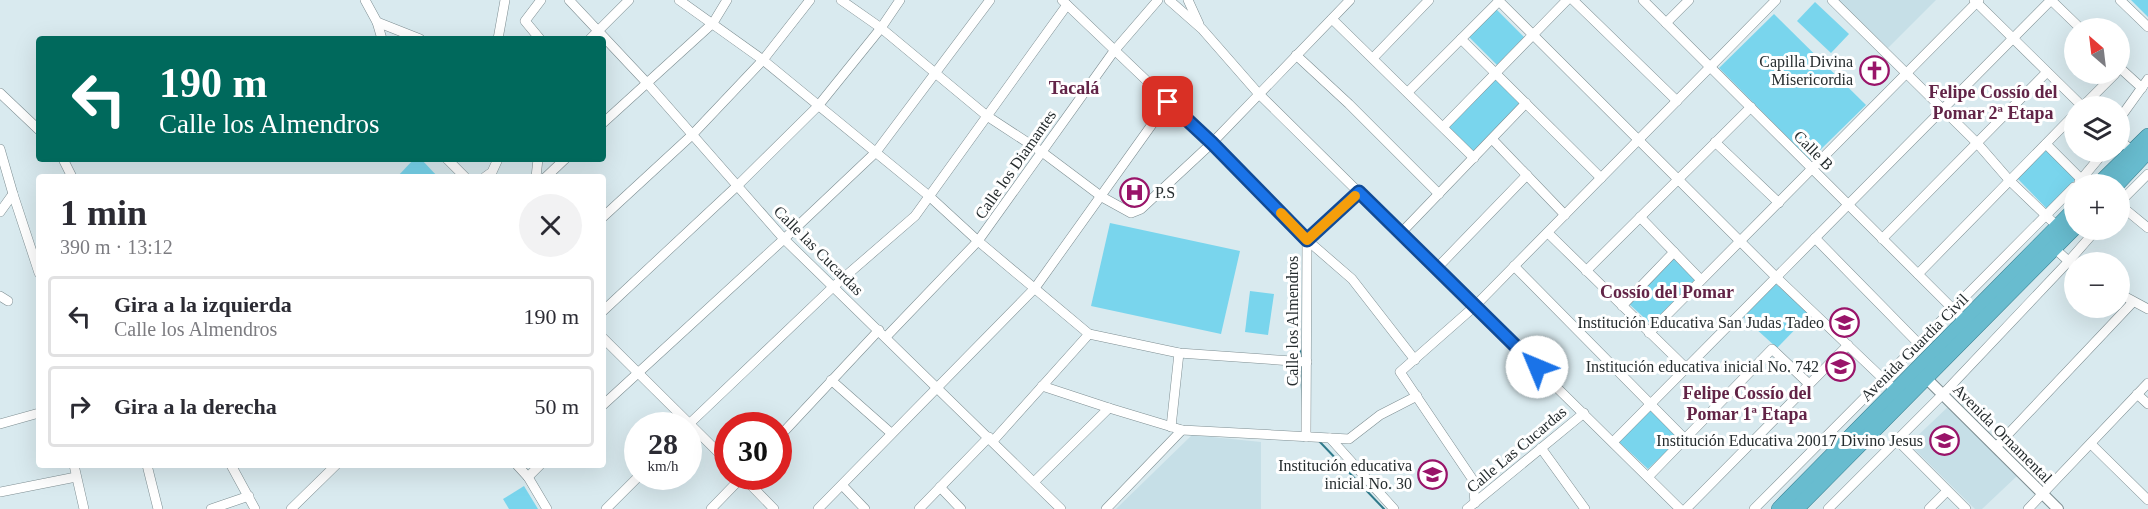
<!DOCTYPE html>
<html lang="es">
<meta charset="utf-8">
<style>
:root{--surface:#fff;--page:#f2f2f3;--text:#2b2b33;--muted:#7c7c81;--line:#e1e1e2}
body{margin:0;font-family:Georgia,serif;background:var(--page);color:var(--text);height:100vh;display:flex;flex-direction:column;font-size:22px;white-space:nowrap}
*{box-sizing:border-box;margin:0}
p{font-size:20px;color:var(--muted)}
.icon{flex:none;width:33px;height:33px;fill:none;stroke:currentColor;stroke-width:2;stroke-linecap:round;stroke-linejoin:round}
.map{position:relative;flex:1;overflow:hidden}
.panel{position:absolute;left:36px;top:174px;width:570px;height:294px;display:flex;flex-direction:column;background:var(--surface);border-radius:6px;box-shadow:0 6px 24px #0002}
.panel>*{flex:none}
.banner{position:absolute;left:36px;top:36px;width:570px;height:126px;border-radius:6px;box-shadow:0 6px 24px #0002;background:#00695c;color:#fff;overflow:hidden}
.needle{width:39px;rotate:332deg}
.fabs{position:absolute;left:2064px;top:18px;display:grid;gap:12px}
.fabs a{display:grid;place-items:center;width:66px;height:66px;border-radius:50%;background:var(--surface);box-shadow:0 6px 24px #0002;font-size:30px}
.speed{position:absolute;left:624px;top:412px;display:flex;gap:12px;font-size:30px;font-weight:700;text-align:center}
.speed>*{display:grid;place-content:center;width:78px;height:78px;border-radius:50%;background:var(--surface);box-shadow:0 6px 24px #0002;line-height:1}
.speed small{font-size:15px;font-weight:400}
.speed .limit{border:9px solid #d22;background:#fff;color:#111}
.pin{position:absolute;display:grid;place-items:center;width:51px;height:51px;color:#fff;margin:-26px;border-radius:12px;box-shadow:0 3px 9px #0006}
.me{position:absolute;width:66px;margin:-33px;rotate:315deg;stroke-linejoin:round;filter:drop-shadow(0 0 4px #0008)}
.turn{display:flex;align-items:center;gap:21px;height:126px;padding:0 24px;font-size:27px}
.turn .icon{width:78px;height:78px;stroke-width:2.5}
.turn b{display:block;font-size:42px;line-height:51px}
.round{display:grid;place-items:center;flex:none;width:63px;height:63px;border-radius:32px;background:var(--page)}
.head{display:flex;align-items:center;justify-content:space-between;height:102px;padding:0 24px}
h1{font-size:36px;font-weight:700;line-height:45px}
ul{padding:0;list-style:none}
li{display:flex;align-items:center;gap:18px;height:81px;margin:0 12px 9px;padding:0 12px;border:3px solid var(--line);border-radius:6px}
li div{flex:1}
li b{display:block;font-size:22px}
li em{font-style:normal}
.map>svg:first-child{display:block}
</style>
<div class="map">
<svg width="2148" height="509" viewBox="0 0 2148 509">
<rect width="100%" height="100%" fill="#d9eaef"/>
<g fill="#c6dfe7">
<polygon points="1838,0 1936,0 1888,48"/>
<polygon points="1950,405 2017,476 1982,509 1975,509 1909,444"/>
<polygon points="1192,435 1261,442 1261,509 1116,509"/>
</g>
<g fill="#79d5ed">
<polygon points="2131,0 2148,0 2148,17"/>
<polygon points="1815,2 1849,34 1831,53 1797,21"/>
<polygon points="1496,9 1524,37 1497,65 1469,37"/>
<polygon points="1774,14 1866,105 1810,160 1719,68"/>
<polygon points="1496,78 1521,104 1471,153 1446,128"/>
<polygon points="2046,149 2076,179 2048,210 2017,178"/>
<polygon points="414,159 421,159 438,177 397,177"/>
<polygon points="1110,223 1240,251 1221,334 1091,306"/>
<polygon points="1674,255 1697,278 1651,324 1627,302"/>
<polygon points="1775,283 1810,314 1777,348 1743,317"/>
<polygon points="1250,291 1274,294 1268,335 1245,332"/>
<polygon points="1651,408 1681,438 1648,469 1619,442"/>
<polygon points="524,486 538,509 509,509 503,499"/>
</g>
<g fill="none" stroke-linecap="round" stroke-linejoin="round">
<g stroke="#307a8b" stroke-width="2">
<polyline points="1300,347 1301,359"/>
<polyline points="1301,365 1303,416"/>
<polyline points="1319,441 1384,509"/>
</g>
<defs>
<g id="minor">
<polyline points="365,0 377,22 382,39"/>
<polyline points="569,0 647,83 784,239 1061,509"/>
<polyline points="679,0 763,60 929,196 978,241 1089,334 1179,353 1307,362"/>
<polyline points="841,0 881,28 987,116 1042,152 1102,197 1131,213 1141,209 1212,143 1350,0"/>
<polyline points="1062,0 1212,143 1307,240 1352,279 1415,360"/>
<polyline points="1169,0 1202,29 1258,93 1680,509"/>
<polyline points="1188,0 1199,24"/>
<polyline points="1498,0 1776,277 1898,393"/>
<polyline points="1573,0 1677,101"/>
<polyline points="1643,0 1965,321"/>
<polyline points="1832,0 1977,143 2010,181 2058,227"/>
<polyline points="1974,0 2082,106"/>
<polyline points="2051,0 2080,28"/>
<polyline points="2120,0 2148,27"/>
<polyline points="1332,19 1474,158"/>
<polyline points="377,22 420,39"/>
<polyline points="1666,23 1689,0"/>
<polyline points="498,39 505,0"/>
<polyline points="540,39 525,21 541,0"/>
<polyline points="590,39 629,0"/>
<polyline points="1461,39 1601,178"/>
<polyline points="1296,55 1349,104 1439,194"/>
<polyline points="1373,58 1429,0"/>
<polyline points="2120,68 2142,88"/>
<polyline points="1408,92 1499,1"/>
<polyline points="0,93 39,130"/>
<polyline points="2083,106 2115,74"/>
<polyline points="2120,118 2148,79"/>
<polyline points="603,123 713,23 727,0"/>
<polyline points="1443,127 1567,0"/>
<polyline points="1492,139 1565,215"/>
<polyline points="2120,140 2132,151"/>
<polyline points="1715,142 1779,203"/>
<polyline points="2046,144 2082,180"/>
<polyline points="0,149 13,194 39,273"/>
<polyline points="63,159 72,177"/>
<polyline points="447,159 465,177"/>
<polyline points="485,177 492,172 498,159"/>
<polyline points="536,177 538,159"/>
<polyline points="546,177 565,159"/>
<polyline points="2079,182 2104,152"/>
<polyline points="2120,202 2148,174"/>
<polyline points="2120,205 2148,228"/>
<polyline points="0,212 13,194"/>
<polyline points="603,217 692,135 763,60 810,0"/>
<polyline points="1640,217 1701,280"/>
<polyline points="1401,233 1526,103"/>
<polyline points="1548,233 1685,367"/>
<polyline points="1815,238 1919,344"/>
<polyline points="1882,239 2047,72"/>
<polyline points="2054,248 2074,266"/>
<polyline points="1514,266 1685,439"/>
<polyline points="1437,268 1527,175"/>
<polyline points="1586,271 1751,107"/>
<polyline points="1918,274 2074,115"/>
<polyline points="2120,294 2148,309"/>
<polyline points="0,296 8,301"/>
<polyline points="1622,306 1674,252"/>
<polyline points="603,311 737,186 818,106 881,28 900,0"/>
<polyline points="1649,333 1979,0"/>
<polyline points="886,337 978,241 1114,51 1158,0"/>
<polyline points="603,338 728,462"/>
<polyline points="831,380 891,433"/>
<polyline points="1042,386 1109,408 1182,430 1349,439 1380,415 1417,396"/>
<polyline points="2137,394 2148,404"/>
<polyline points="603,405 784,239 876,152 990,0"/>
<polyline points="0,424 39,413"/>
<polyline points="687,426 833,287 915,216 1067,5"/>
<polyline points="1171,427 1179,353"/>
<polyline points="1306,437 1307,240 1359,192"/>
<polyline points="778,438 879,330"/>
<polyline points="1330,438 1394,509"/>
<polyline points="1897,440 1966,509"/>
<polyline points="993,441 1089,334"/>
<polyline points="1613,442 2051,0"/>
<polyline points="2091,444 2148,500"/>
<polyline points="1996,447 2133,302"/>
<polyline points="1541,448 1585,509"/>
<polyline points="74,465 84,509"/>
<polyline points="147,465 158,509"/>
<polyline points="231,465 255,509"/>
<polyline points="517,465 528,477 547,509"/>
<polyline points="528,477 540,465"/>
<polyline points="743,477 774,509"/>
<polyline points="1648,477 1772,349 1809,384"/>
<polyline points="1034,482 1109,408"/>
<polyline points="842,485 865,509"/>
<polyline points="940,487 961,509"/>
<polyline points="0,492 76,477"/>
<polyline points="1475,503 1473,480 1400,372 1475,306 1776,0"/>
<polyline points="211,509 249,496"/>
<polyline points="291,509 336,465"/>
<polyline points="606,509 638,477"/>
<polyline points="711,509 742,477"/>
<polyline points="818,509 1035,288 1168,102"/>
<polyline points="919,509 989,437"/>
<polyline points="1106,509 1182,430"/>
<polyline points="1467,509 1584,413"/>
<polyline points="1686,509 1848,345"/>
<polyline points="1754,509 2074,187"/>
<polyline points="1828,509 1943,394 2068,262 2096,230"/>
<polyline points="1929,509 1947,491"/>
<polyline points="2028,509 2148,383"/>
</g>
<polyline id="tertiary" points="1926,378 2058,509"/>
<g id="trunk">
<polyline points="2099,184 2148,136"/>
<polyline points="2117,184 2148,151"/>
<polyline points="1779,509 2074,210"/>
<polyline points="1796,509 2074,228"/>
</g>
</defs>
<use href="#minor" stroke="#7e8e92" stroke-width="10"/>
<use href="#tertiary" stroke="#7e8e92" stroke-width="12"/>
<use href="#trunk" stroke="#397f8f" stroke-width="16"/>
<use href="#minor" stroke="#fff" stroke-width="9"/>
<use href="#tertiary" stroke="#fff" stroke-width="10"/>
<use href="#trunk" stroke="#68bccf" stroke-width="15"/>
</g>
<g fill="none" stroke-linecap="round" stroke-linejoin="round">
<defs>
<polyline id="route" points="1168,102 1212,143 1307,240 1359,192 1537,367"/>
</defs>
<use href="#route" stroke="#114b97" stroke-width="15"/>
<use href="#route" stroke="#1a73e8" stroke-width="10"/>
<polyline stroke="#f59e0b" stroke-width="10" points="1281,213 1307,240 1355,196"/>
</g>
<defs>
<symbol id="church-ring" viewBox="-11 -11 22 22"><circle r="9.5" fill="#fff" stroke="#991469" stroke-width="1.5"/><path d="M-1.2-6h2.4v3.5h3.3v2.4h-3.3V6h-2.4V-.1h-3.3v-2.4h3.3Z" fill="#991469"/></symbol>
<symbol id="hospital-ring" viewBox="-11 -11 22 22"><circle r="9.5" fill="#fff" stroke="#991469" stroke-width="1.5"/><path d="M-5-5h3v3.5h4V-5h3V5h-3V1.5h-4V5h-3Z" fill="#991469"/></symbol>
<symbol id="school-ring" viewBox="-11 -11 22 22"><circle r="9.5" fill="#fff" stroke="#991469" stroke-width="1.5"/><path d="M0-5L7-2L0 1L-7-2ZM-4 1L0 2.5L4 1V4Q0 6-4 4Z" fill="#991469"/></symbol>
</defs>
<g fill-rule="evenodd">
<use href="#church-ring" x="1858" y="54" width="33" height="33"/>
<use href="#hospital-ring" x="1118" y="176" width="33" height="33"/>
<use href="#school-ring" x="1828" y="306" width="33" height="33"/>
<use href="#school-ring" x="1824" y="350" width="33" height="33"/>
<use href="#school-ring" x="1928" y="424" width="33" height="33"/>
<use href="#school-ring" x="1416" y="458" width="33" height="33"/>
</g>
<g text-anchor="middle" stroke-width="6" stroke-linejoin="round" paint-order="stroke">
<g font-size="16" fill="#262d2f" stroke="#fff" text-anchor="end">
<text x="1853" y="67">Capilla Divina<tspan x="1853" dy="18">Misericordia</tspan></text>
<text x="1155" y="198" text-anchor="start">P.S</text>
<text x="1824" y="328">Institución Educativa San Judas Tadeo</text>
<text x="1819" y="372">Institución educativa inicial No. 742</text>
<text x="1923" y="446">Institución Educativa 20017 Divino Jesus</text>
<text x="1412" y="471">Institución educativa<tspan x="1412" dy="18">inicial No. 30</tspan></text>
</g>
<g font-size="16" fill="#262d2f" stroke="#fff">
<text transform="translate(1814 150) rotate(45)" y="6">Calle B</text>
<text transform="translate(1015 164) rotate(-55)" y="6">Calle los Diamantes</text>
<text transform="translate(819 250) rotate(45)" y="6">Calle las Cucardas</text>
<text transform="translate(1292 321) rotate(-90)" y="6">Calle los Almendros</text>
<text transform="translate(1914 347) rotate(-45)" y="6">Avenida Guardia Civil</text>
<text transform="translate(2003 433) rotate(45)" y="6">Avenida Ornamental</text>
<text transform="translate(1516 449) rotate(-40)" y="6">Calle Las Cucardas</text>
</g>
<g font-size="18" font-weight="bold" fill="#622447" stroke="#fff">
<text x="1074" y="94">Tacalá</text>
<text x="1993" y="98">Felipe Cossío del<tspan x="1993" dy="21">Pomar 2ª Etapa</tspan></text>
<text x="1667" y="298">Cossío del Pomar</text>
<text x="1747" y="399">Felipe Cossío del<tspan x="1747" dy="21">Pomar 1ª Etapa</tspan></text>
</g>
</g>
</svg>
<div class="fabs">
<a><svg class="needle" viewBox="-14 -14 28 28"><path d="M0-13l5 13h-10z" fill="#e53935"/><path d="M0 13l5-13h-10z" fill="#7c7c81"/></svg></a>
<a><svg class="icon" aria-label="layers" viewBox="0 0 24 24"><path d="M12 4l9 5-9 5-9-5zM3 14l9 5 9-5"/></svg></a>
<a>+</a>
<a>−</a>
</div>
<div class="speed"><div>28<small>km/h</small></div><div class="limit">30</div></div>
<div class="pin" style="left:1168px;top:102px;background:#d93025"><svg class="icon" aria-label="arrive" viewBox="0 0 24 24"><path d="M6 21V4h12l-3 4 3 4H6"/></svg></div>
<svg class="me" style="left:1537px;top:367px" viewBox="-20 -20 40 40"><circle r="19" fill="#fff"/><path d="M0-13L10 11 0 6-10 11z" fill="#1a73e8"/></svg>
<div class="banner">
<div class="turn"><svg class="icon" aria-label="left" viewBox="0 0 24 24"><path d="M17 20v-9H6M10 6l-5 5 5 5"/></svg><div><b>190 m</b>Calle los Almendros</div></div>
</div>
<section class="panel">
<div class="head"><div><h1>1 min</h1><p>390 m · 13:12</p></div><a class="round"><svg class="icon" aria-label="close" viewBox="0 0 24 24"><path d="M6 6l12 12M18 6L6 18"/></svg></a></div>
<ul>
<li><svg class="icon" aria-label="left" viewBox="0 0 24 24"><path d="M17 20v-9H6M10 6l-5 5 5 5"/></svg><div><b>Gira a la izquierda</b><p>Calle los Almendros</p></div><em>190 m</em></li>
<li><svg class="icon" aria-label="right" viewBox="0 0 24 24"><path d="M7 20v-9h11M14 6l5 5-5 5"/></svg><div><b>Gira a la derecha</b></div><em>50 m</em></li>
</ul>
</section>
</div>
